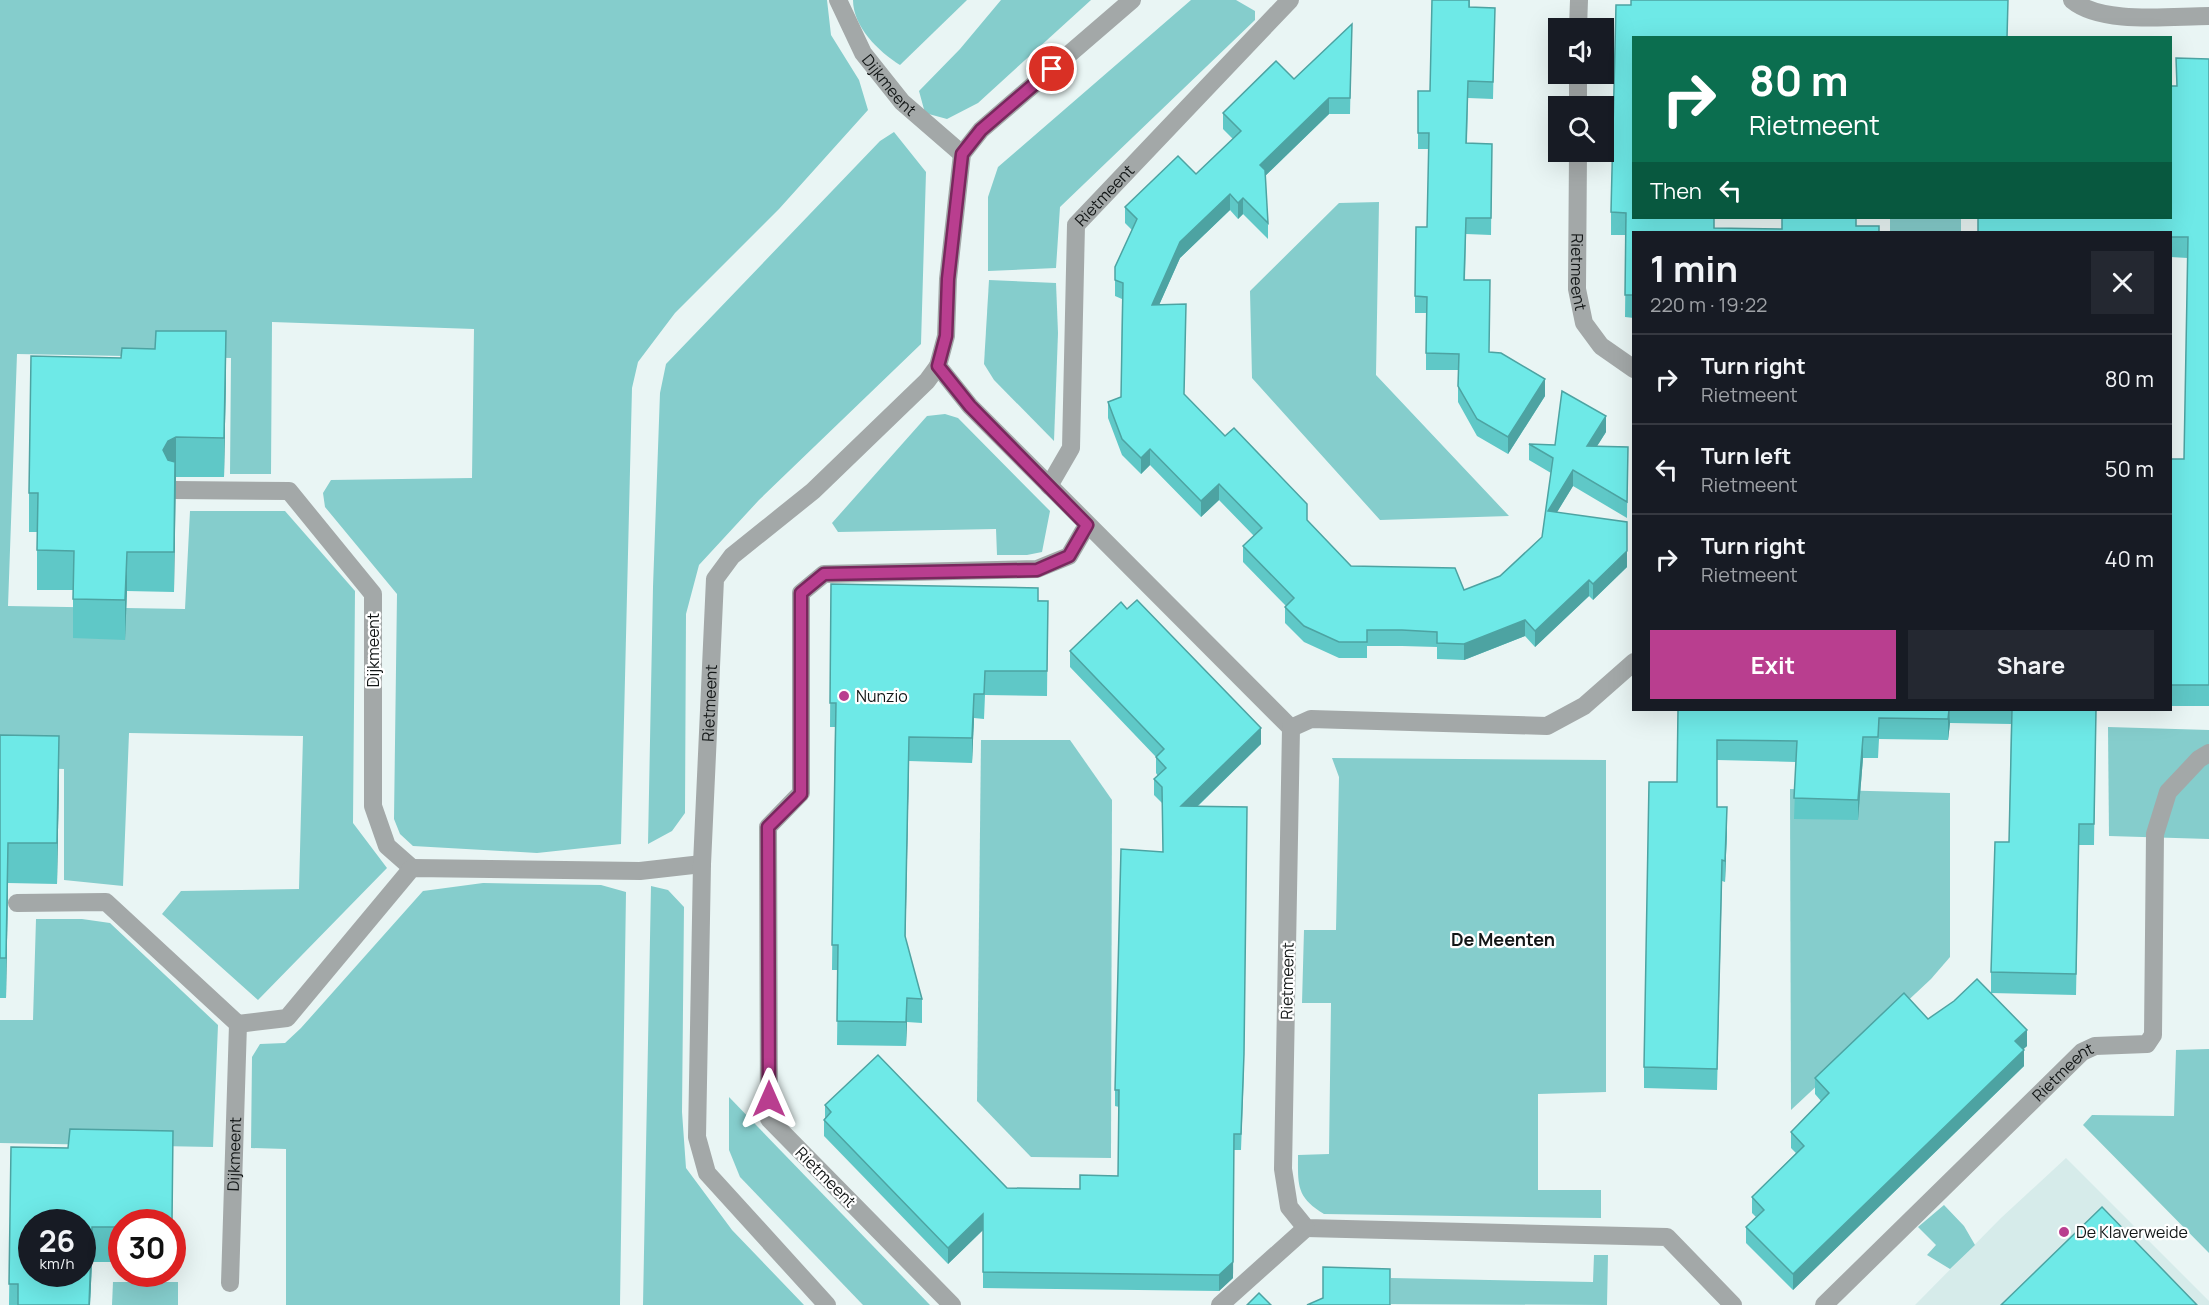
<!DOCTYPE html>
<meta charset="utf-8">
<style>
:root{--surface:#171b24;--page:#242831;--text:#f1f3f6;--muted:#9ea1a6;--line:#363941;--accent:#b93e8f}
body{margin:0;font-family:Manrope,sans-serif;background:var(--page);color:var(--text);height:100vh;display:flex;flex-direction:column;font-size:22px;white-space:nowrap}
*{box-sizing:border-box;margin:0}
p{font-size:20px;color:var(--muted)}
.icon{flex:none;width:33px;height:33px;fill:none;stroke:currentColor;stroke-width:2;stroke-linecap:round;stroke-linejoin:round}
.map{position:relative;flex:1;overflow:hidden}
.panel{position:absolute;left:1632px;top:231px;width:540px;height:480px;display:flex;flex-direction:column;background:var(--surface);border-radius:0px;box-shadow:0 6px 24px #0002}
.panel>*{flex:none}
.guide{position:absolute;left:1632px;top:36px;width:540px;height:183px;border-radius:0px;box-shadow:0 6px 24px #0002;background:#0b6e4f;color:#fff;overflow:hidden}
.buttons{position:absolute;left:1548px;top:18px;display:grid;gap:12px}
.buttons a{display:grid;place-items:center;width:66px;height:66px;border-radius:0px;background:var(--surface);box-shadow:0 6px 24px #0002;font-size:30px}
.speed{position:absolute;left:18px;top:1209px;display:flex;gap:12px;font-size:30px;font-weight:700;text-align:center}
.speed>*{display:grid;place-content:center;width:78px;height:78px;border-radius:50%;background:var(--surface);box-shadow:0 6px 24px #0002;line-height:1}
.speed small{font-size:15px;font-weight:400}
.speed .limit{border:9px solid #d22;background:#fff;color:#111}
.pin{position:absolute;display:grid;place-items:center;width:51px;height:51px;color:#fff;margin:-26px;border:3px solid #fff;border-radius:50%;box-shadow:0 2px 6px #0007}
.me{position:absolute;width:66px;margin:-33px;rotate:0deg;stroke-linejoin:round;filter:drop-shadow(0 0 4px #0008)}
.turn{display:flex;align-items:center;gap:21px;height:126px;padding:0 18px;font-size:27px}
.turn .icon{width:78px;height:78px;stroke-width:2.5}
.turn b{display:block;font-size:42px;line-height:51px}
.then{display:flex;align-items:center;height:57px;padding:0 18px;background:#0003;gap:12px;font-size:22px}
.round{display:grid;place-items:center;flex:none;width:63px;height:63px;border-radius:0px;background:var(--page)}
.summary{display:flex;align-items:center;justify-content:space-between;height:102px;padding:0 18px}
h1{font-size:36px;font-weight:700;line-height:45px}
.cta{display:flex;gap:12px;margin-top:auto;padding:12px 18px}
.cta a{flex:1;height:69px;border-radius:0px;background:var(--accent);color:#fff;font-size:24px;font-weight:700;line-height:69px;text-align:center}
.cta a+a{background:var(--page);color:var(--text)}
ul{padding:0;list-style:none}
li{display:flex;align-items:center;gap:18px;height:90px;padding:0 18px;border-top:2px solid var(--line)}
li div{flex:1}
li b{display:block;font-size:22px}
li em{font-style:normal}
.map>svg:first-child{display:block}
</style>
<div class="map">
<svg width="2209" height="1305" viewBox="0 0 2209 1305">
<rect width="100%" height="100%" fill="#e9f5f4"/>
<polygon fill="#d6ebea" points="2066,1158 2209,1301 2209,1305 1915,1305 2001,1218"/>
<g fill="#85cdcc">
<polygon points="0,0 827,0 831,35 859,80 868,110 779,209 675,313 638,362 632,388 621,844 537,853 413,846 400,834 394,819 397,594 325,507 323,493 331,480 472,478 474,329 272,322 271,474 230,474 231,358 17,354 8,606 185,609 190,511 285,511 355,591 353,823 387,868 258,1000 162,914 181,891 299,889 303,736 129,733 123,886 64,880 64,769 0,767"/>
<path d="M853 0H967L900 65C879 52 853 27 853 0Z"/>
<polygon points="1001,0 1091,0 978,103 947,119 925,113 919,91 960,49"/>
<polygon points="1191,0 1236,0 1255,11 1255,20 1060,207 1056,268 988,271 988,197 998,167"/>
<polygon points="894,132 926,172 921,344 759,500 699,565 686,614 685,813 672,831 648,844 653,587 660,393 666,364 880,141"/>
<polygon points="1379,202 1376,375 1509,516 1380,520 1252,378 1250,291 1339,203"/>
<rect x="1890" y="218" width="71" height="14"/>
<polygon points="989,280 1056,283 1058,333 1054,441 994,380 984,364"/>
<polygon points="945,414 958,418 1050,511 1042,552 1027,555 997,555 996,529 838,532 832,523 927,416"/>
<polygon points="2108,727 2209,730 2209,839 2109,836"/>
<polygon points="981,740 1070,740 1112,800 1111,1158 1031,1157 977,1101"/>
<path d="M1332 758 1606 760V1092L1538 1094V1190H1601V1218L1324 1214C1296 1197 1298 1185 1298 1155L1329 1154 1331 1003H1302L1304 930H1336L1339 777Z"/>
<polygon points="1790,789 1950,793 1950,957 1931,979 1791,1110"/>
<polygon points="483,883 601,885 626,892 620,1305 286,1305 286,1149 251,1148 252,1057 260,1044 285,1043 301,1028 423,891"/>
<polygon points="651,886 668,890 684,907 682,1112 686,1168 732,1230 804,1305 643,1305"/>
<polygon points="36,919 82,919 110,923 218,1025 213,1147 0,1143 0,1020 33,1020"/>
<polygon points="2209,1049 2209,1253 2083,1125 2092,1115 2174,1116 2176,1050"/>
<polygon points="729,1097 930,1305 863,1305 740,1177 729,1150"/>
<polygon points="1944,1205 1964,1226 1975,1245 1950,1269 1927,1255 1936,1245 1918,1227"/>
<polygon points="1594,1255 1608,1255 1607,1305 1391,1304 1391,1278 1593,1282"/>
<polygon points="113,1282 178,1282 178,1305 112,1305"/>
</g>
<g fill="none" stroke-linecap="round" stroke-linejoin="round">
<g stroke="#a3a8a8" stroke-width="18">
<path id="s1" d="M838 0 863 53 902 102 962 154"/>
<path d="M2072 0C2102 25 2170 16 2209 16"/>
<polyline points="1578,28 1579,0"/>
<polyline points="1578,106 1578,74"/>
<path id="s2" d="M1578 152 1577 289 1584 323 1601 346 1634 369"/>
<polyline points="938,366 970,406 1291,728"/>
<path id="s3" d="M1049 486 1071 448 1076 225 1290 0"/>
<polyline points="174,490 289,491 373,594 373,806 387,846 412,868"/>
<polyline points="1634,662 1584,706 1547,726 1311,719 1291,728 1283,1169 1289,1207 1306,1228 1667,1237 1733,1305"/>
<polyline points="17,903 106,902 238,1024"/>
<path id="s4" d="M230 1283 238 1024 287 1018 412 868 640 871 702 864"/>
<path id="s5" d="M827 1305 707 1173 697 1137 702 864 715 579 732 556 813 491 927 381 938 366 946 336 948 279 962 154 981 130 1132 0"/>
<polyline points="952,1305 769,1119 768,827 801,793 801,593 824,574 1037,569 1069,556 1087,525"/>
<polyline points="1220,1305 1306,1228"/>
<path id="s6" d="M1824 1305 2082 1052 2095 1046 2147 1044 2153 1035 2155 834 2168 792 2199 759 2209 753"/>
</g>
</g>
<g fill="#5fc8c7">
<polygon points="1432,0 1470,0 1470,7 1495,8 1493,99 1468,98 1467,143 1492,144 1491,235 1466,234 1465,280 1489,352 1545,396 1508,454 1477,436 1458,402 1458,370 1426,370 1426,313 1415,313 1415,296 1427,227 1429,149 1418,149 1418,91 1430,91"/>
<polygon points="1631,0 2008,0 2007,38 1634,38 1634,218 1714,218 1714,228 1782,229 1782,218 1856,218 1856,226 1879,226 1879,232 1634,232 1634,318 1625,317 1626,235 1611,235 1611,212 1616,5 1631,5"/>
<polygon points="1352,24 1350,114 1329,114 1265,176 1268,223 1268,239 1243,214 1238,219 1230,210 1180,258 1159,305 1184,394 1351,566 1464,590 1500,576 1542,537 1551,473 1529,460 1529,444 1555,445 1606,432 1597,446 1628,447 1627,518 1573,486 1557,512 1627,567 1593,600 1589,596 1535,647 1525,636 1464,660 1437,659 1437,647 1402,646 1367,646 1367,658 1339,658 1304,642 1285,623 1285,607 1286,606 1243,562 1243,546 1254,536 1219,500 1201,517 1150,465 1141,474 1122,455 1108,418 1108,402 1121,397 1122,299 1115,296 1115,267 1132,230 1125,223 1125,207 1196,174 1233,139 1223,129 1223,113 1294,79"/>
<polygon points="2209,59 2209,706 2170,706 2170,459 2184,459 2188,258 2170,257 2170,218 2176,86"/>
<polygon points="226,371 224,477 175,477 174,592 127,591 125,640 73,638 73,590 37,590 37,532 29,532 29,493"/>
<polygon points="831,584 1048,601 1047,696 985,695 984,719 974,718 972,763 909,761 905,938 922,999 922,1023 907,1022 906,1046 837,1045 838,970 832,970 835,727 830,727"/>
<polygon points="1070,651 1261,744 1198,806 1244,1070 1241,1150 1234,1150 1233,1278 1219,1291 983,1288 983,1230 948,1264 824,1136 824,1120 825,1118 825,1105 1007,1188 1080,1189 1118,1176 1119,1107 1115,1106 1115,1090 1163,852 1162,803 1154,795 1154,779 1158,776 1156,773 1156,757 1070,667"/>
<polygon points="1678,710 2096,710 2094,845 2079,845 2076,995 1991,993 1991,972 2009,842 2011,724 1950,723 1948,740 1879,739 1878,758 1863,758 1858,820 1794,819 1796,762 1717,760 1717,807 1727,828 1725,882 1722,881 1717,1090 1644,1088 1644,1067 1677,782"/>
<polygon points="0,735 59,776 57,884 8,883 6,998 0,998"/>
<polygon points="1928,1019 2027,1046 2023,1049 2024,1066 1793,1290 1746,1243 1746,1227 1756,1217 1752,1213 1752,1197 1796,1153 1791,1148 1791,1132 1821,1101 1815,1094 1815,1078"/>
<polygon points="11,1147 122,1222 122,1262 92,1262 90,1305 9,1305"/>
</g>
<g fill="#4da3a2">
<polygon points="1329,98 1329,114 1260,181 1260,165"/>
<polygon points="1230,194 1230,210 1180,258 1152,321 1152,305 1180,242"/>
<polygon points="1243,198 1243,214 1238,219 1238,203"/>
<polygon points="226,331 226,371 224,477 224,438"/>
<polygon points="1545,379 1545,396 1508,454 1508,437"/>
<polygon points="1606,416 1606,432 1587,462 1587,446"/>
<polygon points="176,437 176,477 174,592 174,552 163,450 168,441"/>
<polygon points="1150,449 1150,465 1141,474 1141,458"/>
<polygon points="1573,470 1573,486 1548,527 1548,511"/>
<polygon points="1219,484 1219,500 1201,517 1201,501"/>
<polygon points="1627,522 1627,567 1593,600 1593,584"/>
<polygon points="127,552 127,591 125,640 125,600"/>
<polygon points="1589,580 1589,596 1535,647 1535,631"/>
<polygon points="1525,620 1525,636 1464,660 1464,644"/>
<polygon points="974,694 974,718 972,763 972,738"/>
<polygon points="1949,710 1950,723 1948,740 1948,719"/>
<polygon points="1261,728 1261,744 1181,822 1181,806"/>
<polygon points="59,736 59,776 57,884 57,843"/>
<polygon points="909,737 909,761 905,960 905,936"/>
<polygon points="1863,737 1863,758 1858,820 1858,800"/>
<polygon points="1727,807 1727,828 1725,882 1725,861"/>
<polygon points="8,843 8,883 6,998 6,958"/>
<polygon points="907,998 907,1022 906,1046 906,1022"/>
<polygon points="2027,1030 2027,1046 2015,1057 2015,1041"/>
<polygon points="2024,1050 2024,1066 1793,1290 1793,1274"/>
<polygon points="1234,1134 1233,1278 1219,1291 1219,1275"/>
<polygon points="983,1214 983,1230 948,1264 948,1248"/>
<polygon points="92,1227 92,1262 90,1305 89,1305"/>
</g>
<g fill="#6ee9e7" stroke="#4da3a2" stroke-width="1.5" fill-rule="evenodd">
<polygon points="1432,0 1469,0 1469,7 1495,8 1493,82 1468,81 1466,143 1492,144 1491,218 1466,218 1464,280 1490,280 1489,352 1501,353 1545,379 1508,437 1477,419 1458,386 1459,354 1426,353 1427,297 1415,296 1416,227 1427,227 1429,133 1418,133 1418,91 1430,91"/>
<polygon points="1631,0 2008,0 2007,38 1634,38 1634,218 1714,218 1714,228 1782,229 1782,218 1856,218 1856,226 1879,226 1879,232 1634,232 1634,295 1625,295 1626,213 1611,212 1616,5 1631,5"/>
<polygon points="1352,24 1350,98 1329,98 1260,165 1265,170 1268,223 1243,198 1238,203 1230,194 1180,242 1152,305 1186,304 1184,394 1225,436 1234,428 1307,504 1307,520 1351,566 1455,568 1464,590 1500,576 1542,537 1553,458 1529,444 1555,445 1562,391 1606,416 1587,446 1628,447 1627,502 1573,470 1548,511 1627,522 1627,551 1593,584 1589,580 1535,631 1525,620 1464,644 1437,643 1437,632 1402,630 1367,630 1367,642 1339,642 1304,626 1285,607 1294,598 1243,546 1262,528 1219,484 1201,501 1150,449 1141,458 1122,439 1108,402 1121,397 1123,283 1115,280 1115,267 1137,219 1125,207 1178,156 1196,174 1241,131 1223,113 1276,61 1294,79"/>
<polygon points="2176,58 2209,59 2209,685 2170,685 2170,459 2184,459 2188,237 2170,237 2170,232 1978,232 1978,218 2170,218 2170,86 2177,86"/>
<polygon points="156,331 226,331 224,438 176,437 168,441 163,450 168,460 175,462 174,552 127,552 125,600 73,599 74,551 37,550 38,493 29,493 31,356 121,358 122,348 155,349"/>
<polygon points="831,584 1038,588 1038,601 1048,601 1047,671 985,671 984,694 974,694 972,738 909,737 905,936 922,999 907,998 906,1022 837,1021 838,945 832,945 836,703 830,703"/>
<polygon points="1137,600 1261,728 1181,806 1247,807 1244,1054 1241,1134 1234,1134 1233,1262 1219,1275 983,1272 983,1214 948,1248 824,1120 831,1112 825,1105 878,1055 1007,1188 1080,1189 1080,1175 1118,1176 1119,1090 1115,1090 1121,849 1163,852 1162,787 1154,779 1166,768 1156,757 1164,749 1070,651 1121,602 1127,609"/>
<polygon points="1678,710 1949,710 1948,719 1879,718 1878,737 1863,737 1858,800 1794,798 1797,741 1717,740 1717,807 1727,807 1725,861 1722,860 1717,1069 1644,1067 1649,782 1677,782"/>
<polygon points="2012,710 2096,710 2094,824 2079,824 2076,974 1991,972 1995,842 2009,842"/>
<polygon points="0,735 59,736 57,843 8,843 6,958 0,958"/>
<polygon points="1977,979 2027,1030 2015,1041 2024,1050 1793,1274 1746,1227 1764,1210 1752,1197 1804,1146 1791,1132 1829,1093 1815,1078 1904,993 1928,1019 1954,1001"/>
<path d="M70 1129 173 1131 172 1222H122V1227H92L89 1305H18V1284H9L11 1147 68 1148ZM32 1222H82V1274H32Z"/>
<polygon points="2102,1207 2197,1305 2001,1305"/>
<polygon points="1323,1267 1390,1269 1390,1305 1307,1305 1323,1298"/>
<polygon points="1259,1293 1271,1305 1247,1305"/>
</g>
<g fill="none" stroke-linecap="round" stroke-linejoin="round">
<defs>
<polyline id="route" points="769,1099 768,827 801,794 801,593 824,574 1037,570 1069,556 1087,525 970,406 938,366 946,336 948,279 962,154 981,130 1052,69"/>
</defs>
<use href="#route" stroke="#78285d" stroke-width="15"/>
<use href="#route" stroke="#b93e8f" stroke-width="10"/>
</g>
<g fill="#b93e8f" stroke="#fff" stroke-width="2">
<circle cx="844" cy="696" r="6"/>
<circle cx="2064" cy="1232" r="6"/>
</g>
<g text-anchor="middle" stroke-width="4.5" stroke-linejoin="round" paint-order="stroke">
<g font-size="16" fill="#131717" stroke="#fff">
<text dy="6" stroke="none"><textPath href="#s1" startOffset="100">Dijkmeent</textPath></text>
<text dy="6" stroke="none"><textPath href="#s3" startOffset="308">Rietmeent</textPath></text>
<text dy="6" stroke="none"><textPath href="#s2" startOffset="120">Rietmeent</textPath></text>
<text transform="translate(373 650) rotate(-90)" y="6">Dijkmeent</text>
<text dy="6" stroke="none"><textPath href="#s5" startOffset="650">Rietmeent</textPath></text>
<text transform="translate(1287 981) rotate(-89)" y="6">Rietmeent</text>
<text dy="6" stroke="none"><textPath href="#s6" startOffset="334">Rietmeent</textPath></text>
<text dy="6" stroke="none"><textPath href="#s4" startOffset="129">Dijkmeent</textPath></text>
<text transform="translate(826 1177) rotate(45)" y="6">Rietmeent</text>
</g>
<g font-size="16" fill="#131717" stroke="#fff" text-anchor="start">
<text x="856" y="702">Nunzio</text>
<text x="2076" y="1238">De Klaverweide</text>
</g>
<g font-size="18" font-weight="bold" fill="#131717" stroke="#fff">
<text x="1503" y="946">De Meenten</text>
</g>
</g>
</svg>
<div class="buttons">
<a><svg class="icon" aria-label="sound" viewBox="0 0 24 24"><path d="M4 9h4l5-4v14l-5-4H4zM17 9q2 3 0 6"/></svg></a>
<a><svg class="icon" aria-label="search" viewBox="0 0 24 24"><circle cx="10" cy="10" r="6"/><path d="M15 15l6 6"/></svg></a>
</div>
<div class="speed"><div>26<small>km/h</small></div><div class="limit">30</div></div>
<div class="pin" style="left:1052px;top:69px;background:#d93025"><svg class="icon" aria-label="arrive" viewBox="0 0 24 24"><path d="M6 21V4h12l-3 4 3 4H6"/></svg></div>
<svg class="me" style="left:769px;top:1099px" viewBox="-20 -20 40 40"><path d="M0-17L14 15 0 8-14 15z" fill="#b93e8f" stroke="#fff" stroke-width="4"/></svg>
<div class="guide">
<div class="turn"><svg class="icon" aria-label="right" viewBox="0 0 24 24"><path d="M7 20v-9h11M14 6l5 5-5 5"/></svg><div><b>80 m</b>Rietmeent</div></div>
<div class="then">Then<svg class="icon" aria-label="left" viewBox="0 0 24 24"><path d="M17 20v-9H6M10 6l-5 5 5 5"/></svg></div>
</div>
<section class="panel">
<div class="summary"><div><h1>1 min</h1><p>220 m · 19:22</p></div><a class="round"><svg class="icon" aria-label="close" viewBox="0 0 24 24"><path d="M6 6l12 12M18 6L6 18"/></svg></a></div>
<ul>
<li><svg class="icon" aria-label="right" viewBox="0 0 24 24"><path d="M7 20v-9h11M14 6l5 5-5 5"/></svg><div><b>Turn right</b><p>Rietmeent</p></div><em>80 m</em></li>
<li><svg class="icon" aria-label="left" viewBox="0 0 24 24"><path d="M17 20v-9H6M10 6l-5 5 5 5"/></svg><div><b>Turn left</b><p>Rietmeent</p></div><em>50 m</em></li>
<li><svg class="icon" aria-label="right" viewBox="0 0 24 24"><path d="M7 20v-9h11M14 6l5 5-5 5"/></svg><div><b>Turn right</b><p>Rietmeent</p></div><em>40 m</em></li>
</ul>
<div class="cta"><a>Exit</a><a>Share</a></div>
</section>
</div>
